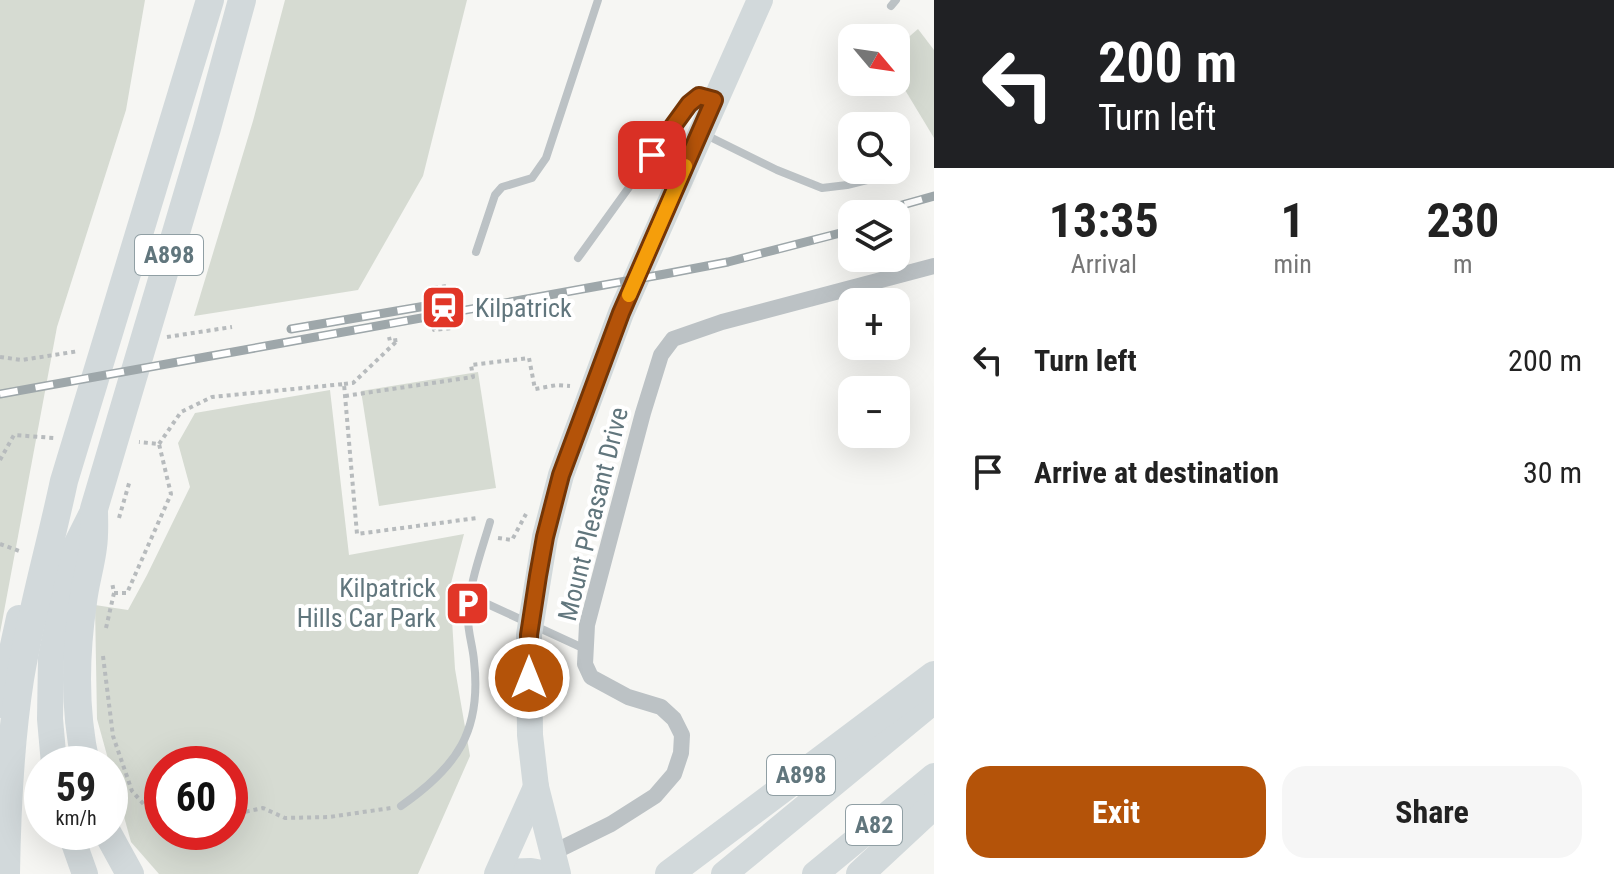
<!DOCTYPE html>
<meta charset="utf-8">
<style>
:root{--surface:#fff;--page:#f6f6f6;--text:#222;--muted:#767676;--accent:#b45309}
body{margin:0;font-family:"Roboto Condensed",sans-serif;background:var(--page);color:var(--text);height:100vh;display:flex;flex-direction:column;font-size:30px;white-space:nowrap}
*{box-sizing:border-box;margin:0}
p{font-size:26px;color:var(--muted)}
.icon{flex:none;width:44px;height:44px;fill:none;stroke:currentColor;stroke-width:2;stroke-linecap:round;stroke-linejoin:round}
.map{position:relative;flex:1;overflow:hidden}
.details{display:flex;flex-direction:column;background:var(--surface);width:680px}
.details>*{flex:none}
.banner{background:#202124;color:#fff;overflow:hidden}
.needle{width:52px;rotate:119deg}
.tools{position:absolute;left:838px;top:24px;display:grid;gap:16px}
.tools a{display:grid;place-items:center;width:72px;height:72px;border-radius:16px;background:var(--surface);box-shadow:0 8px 32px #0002;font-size:40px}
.speed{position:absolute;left:24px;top:746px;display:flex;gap:16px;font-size:40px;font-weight:700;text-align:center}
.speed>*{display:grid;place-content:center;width:104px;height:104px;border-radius:50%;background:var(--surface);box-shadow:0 8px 32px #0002;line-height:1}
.speed small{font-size:20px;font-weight:400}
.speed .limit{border:12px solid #d22;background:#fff;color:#111}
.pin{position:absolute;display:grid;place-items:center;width:68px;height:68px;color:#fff;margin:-34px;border-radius:16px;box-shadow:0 4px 12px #0006}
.me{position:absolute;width:88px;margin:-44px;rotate:0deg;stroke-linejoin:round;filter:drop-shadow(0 0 6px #0008)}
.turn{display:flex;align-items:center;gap:28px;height:168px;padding:0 32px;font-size:36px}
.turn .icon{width:104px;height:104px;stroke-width:2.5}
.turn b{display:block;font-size:56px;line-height:68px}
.eta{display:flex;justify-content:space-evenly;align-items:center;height:136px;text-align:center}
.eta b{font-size:48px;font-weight:700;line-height:56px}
.cta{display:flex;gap:16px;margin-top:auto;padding:16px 32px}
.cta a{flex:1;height:92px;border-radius:24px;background:var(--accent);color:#fff;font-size:32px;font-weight:700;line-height:92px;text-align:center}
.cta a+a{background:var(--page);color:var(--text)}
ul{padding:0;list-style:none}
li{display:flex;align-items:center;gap:24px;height:112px;padding:0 32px}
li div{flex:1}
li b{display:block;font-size:30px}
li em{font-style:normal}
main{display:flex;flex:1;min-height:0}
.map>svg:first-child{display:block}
</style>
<main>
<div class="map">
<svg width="934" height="874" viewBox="0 0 934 874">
<rect width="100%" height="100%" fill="#f6f6f3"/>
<g fill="#d6dbd2" fill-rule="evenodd">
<polygon points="0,0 145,0 126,110 57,327 0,633"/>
<polygon points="285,0 467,0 423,176 358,290 194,316 253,121"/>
<polygon points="918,29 934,50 934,138 896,75 896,48"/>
<polygon points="478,372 496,488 379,506 361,391"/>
<path d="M330 390 349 555 464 534 450 587 455 669 470 756 418 874H159L131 842 97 719 95 605 128 610 147 575 190 487 178 443 195 413ZM162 764H230V832H162Z"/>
</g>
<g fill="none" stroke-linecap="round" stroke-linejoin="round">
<g stroke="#b7bbbd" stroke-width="4" stroke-dasharray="4 4" stroke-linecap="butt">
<polyline points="446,286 428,289 434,330 453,328"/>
<polyline points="167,337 232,327"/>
<polyline points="0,357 22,360 79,351"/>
<polyline points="344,384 353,383 398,340 390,341 389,337"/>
<polyline points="345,396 473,377 471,365 529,358 535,389 557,385 570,386"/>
<polyline points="159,444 181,412 212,397 344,384 357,534 477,518"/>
<polyline points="0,460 14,435 54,438"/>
<polyline points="119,518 130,480"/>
<polyline points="498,538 512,540 526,514"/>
<polyline points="0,544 22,552"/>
<polyline points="114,593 127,593 171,494 159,444 139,442"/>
<polyline points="106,628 114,593 112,582"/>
<polyline points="103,656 113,736 132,791 148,809 162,818"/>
<polyline points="230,815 263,808 285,818 329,817 391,808"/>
</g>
<g stroke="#bcc2c5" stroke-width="8">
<polyline points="891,6 896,0"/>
<polyline points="704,134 777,170 822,188 847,185 867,180"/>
<polyline points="476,252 495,195 502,187 532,178 546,158 598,0"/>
<polyline points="578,258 689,104 699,96 713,100"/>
<polyline points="470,596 585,649"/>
<path d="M401 806C457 767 482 731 474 661 473 647 468 633 468 619 468 586 481 553 490 522"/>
</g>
<polyline stroke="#bcc2c5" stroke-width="16" points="552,853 611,824 655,796 674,774 681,753 682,735 674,719 661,707 628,697 591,677 585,664 587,625 643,413 661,355 673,339 722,322 934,266"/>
<g stroke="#d2d9db" stroke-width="26">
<polyline points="0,705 19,618"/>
<polyline points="54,764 50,719 51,658 64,592 74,549 94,509"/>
<polyline points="70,832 85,874"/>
<polyline points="499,872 531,871 548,874"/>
<polyline points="497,874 536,787"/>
<polyline points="558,874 536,787 530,735 529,635 545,537 561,475 621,313 760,0"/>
<polyline points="724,874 934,701"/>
<polyline points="815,874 934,776"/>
</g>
<g stroke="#d2d9db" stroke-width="28">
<path d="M86 764C74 711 75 656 83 602 85 583 91 565 93 547 95 534 94 521 94 509L207 128 242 0"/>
<polyline points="107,832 130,874"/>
<path d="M6 874C7 809 10 743 20 679 31 612 50 547 64 481L210 0"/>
<polyline points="669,874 934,675"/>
<polyline points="860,874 934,805"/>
</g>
<defs>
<g id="rail">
<polyline points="870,214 934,196"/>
<polyline points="291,329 449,302"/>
<polyline points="0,394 665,274 728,262 852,230"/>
</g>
</defs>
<use href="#rail" stroke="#9ea7aa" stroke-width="9"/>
<use href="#rail" stroke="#fff" stroke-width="6" stroke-dasharray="18" stroke-linecap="butt"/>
</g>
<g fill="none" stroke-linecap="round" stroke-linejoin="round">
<defs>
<polyline id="route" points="529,678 529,635 538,576 545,537 561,475 621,313 714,100 699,96 689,104 652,155"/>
</defs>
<use href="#route" stroke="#753606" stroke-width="20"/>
<use href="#route" stroke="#b45309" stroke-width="14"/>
<polyline stroke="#f59e0b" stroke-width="14" points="629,295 685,166"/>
</g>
<defs>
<symbol id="station-square" viewBox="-11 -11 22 22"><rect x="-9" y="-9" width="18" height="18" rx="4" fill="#e13627" stroke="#fff"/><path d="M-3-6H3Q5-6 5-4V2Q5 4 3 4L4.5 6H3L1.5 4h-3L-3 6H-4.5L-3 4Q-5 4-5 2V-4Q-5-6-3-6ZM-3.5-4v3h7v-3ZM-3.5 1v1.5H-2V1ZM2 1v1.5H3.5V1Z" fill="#fff"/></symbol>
<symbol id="parking-square" viewBox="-11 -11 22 22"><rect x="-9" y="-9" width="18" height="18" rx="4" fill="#e13627" stroke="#fff"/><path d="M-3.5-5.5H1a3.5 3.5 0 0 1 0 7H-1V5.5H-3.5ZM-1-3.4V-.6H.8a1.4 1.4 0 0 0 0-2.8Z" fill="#fff"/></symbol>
</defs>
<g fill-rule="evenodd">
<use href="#station-square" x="418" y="282" width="51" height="51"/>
<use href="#parking-square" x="442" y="578" width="51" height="51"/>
</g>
<g text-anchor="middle" stroke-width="8" stroke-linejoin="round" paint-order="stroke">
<g fill="#fff" stroke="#909fa4" stroke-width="2">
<rect x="135" y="235" width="68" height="40" rx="6"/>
<rect x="767" y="755" width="68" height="40" rx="6"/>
<rect x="846" y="805" width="56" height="40" rx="6"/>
</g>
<g font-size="24" font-weight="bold" fill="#61767d">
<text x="169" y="263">A898</text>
<text x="801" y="783">A898</text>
<text x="874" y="833">A82</text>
</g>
<g font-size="26" fill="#61767d" stroke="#fff" text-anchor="start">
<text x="475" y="317">Kilpatrick</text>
<text x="436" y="597" text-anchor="end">Kilpatrick<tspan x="436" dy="30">Hills Car Park</tspan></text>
</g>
<g font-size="26" fill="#61767d" stroke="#fff">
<text transform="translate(593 514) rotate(-76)" y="9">Mount Pleasant Drive</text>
</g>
</g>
</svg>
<div class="tools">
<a><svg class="needle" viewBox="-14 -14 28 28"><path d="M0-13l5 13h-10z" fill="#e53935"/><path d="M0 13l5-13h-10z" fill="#767676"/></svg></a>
<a><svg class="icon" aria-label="search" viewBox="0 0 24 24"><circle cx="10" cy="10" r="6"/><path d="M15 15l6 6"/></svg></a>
<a><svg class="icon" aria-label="layers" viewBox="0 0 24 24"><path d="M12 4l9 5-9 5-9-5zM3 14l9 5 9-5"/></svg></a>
<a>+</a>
<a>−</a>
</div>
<div class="speed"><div>59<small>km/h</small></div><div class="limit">60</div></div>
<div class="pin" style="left:652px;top:155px;background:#d93025"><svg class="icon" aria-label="arrive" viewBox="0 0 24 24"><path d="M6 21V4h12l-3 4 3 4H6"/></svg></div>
<svg class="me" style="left:529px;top:678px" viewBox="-20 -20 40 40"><circle r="17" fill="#b45309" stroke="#fff" stroke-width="3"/><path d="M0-11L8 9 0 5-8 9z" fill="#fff"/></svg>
</div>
<section class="details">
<div class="banner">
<div class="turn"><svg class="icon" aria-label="left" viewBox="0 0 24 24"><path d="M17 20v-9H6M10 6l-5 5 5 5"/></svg><div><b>200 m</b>Turn left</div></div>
</div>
<div class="eta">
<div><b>13:35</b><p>Arrival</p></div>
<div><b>1</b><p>min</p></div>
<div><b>230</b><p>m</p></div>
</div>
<ul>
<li><svg class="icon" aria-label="left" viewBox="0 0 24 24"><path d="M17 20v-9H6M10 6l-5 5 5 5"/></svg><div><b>Turn left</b></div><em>200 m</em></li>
<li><svg class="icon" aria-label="arrive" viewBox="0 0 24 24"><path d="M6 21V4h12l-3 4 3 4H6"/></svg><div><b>Arrive at destination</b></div><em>30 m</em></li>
</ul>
<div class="cta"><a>Exit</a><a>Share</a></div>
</section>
</main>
